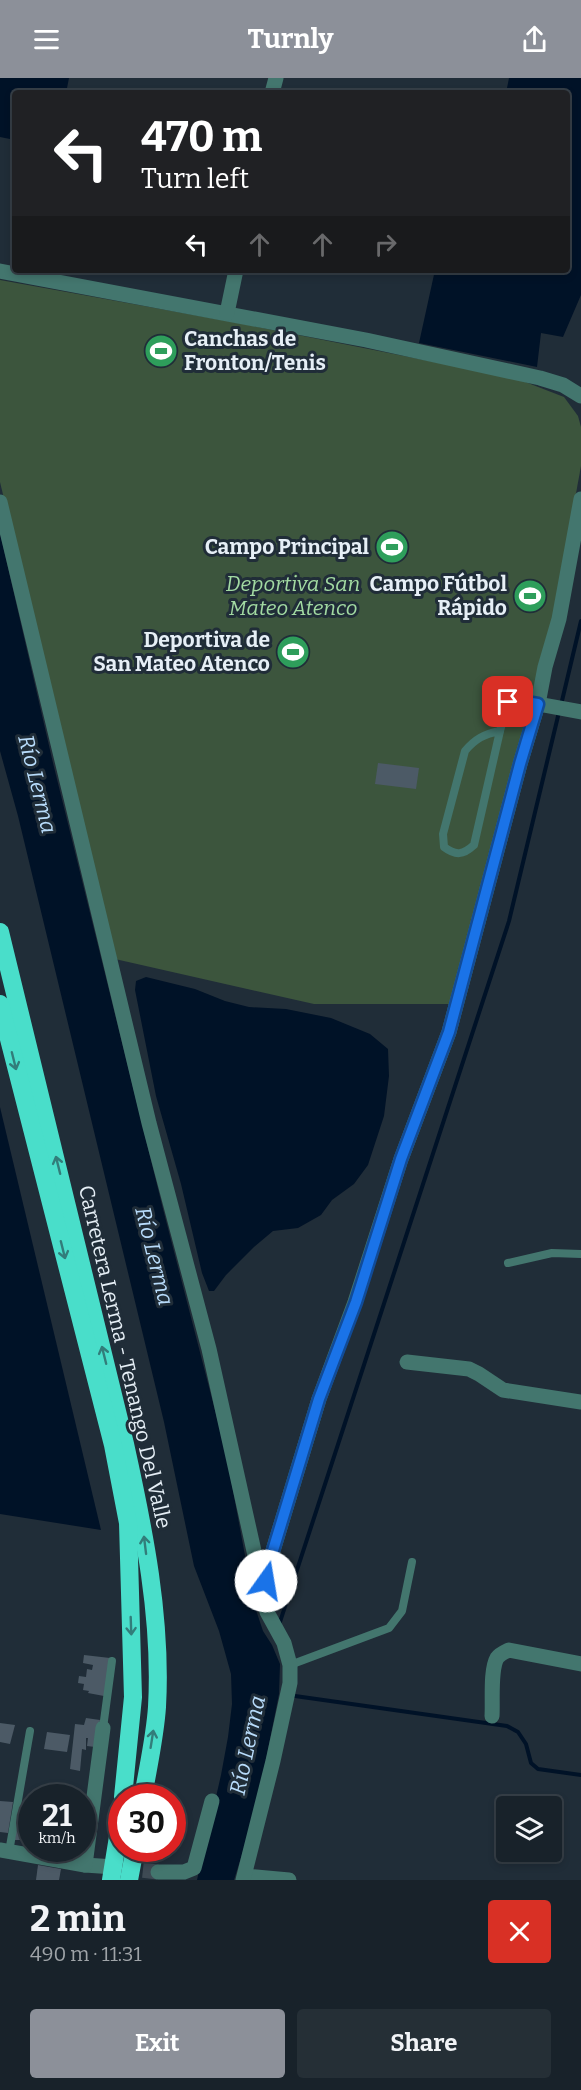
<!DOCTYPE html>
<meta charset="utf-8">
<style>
:root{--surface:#18222a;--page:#252f36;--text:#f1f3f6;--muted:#9fa4a8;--line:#363f47;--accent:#8c9099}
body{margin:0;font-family:Bitter,serif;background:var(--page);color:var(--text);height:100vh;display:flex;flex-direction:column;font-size:22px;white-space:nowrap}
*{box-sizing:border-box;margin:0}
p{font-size:20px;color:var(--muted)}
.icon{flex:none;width:33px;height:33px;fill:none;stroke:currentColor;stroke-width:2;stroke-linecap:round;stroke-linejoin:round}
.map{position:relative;height:1802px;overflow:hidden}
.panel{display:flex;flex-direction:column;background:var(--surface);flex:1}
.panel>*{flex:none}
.banner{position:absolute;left:12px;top:12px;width:558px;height:183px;border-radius:6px;box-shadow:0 3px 9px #0003,0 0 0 2px var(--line);background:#202124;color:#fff;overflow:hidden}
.fabs{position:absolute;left:496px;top:1718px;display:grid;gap:12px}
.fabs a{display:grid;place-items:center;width:66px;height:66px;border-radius:6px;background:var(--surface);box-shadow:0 3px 9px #0003,0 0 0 2px var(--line);font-size:30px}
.speed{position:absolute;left:18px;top:1706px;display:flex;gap:12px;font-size:30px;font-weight:700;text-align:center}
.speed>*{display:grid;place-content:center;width:78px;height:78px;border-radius:50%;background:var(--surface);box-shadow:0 3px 9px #0003,0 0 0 2px var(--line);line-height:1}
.speed small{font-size:15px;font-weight:400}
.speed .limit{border:9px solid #d22;background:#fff;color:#111}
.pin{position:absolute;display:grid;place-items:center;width:51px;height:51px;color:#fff;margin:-26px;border-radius:12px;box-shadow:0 3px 9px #0006}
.me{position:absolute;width:66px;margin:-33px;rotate:13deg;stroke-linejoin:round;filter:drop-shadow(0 0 4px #0008)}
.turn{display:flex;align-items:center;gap:21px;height:126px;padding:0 30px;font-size:27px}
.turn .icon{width:78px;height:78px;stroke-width:2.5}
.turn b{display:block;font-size:42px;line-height:51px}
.lanes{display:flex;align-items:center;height:57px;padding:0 30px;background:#0003;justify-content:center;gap:30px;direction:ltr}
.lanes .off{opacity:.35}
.round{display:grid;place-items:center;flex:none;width:63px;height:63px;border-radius:6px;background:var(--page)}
.headline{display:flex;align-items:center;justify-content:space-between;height:102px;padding:0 30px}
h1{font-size:36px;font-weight:700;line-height:45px}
.action{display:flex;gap:12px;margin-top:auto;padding:12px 30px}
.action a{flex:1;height:69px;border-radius:6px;background:var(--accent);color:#fff;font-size:24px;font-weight:700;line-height:69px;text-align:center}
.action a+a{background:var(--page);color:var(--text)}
header{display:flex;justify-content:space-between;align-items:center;height:78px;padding:0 30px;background:var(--accent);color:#fff;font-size:27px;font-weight:700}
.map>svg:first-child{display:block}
</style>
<header><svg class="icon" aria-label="menu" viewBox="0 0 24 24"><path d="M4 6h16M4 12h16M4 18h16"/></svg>Turnly<svg class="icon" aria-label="share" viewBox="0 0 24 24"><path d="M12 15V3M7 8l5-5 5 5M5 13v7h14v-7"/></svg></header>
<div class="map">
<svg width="581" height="1802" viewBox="0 0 581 1802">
<rect width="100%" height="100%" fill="#202d38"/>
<polygon fill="#3c553d" points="0,202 233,244 515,300 564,319 578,338 581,349 581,388 549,563 453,926 314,926 115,881 0,404"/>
<g fill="#001227">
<polygon points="0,0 69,0 66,15 15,15 15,62 0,59"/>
<polygon points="509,0 581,0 581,217 563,259 541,255 537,289 419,265 435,192 567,192 567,15 506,15"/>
<polygon points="0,455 53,685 163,1131 226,1375 254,1526 263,1553 272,1567 280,1586 279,1616 265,1686 252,1744 234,1802 197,1802 221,1697 228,1659 232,1626 231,1596 219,1553 194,1488 164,1344 18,738 0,673"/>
<polygon points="146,899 195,911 225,923 249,929 286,931 331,940 370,956 388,971 389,998 384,1038 368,1087 354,1106 332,1122 321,1137 298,1150 273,1153 254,1169 226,1197 214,1213 209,1213 202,1195 181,1106 156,1018 135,912 136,903"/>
<polygon points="0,1029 101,1452 0,1436"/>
</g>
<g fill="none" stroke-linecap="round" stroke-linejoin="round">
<g stroke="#001227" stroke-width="4">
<polyline points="561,627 581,543"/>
<polyline points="279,1547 509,843 559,634"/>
<polyline points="295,1618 507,1648 518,1654 526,1666 531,1685 538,1691 581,1697"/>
</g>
</g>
<g fill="#4c5a66">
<polygon points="378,685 419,690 416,711 375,706"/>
<polygon points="84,1577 110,1580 104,1618 88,1615 89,1613 83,1612 84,1606 78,1605 79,1598 86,1599 87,1591 92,1592 93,1587 83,1585"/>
<polygon points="86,1640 100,1642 95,1669 87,1668 88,1660 86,1660 86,1672 82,1671 80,1693 70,1691 75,1646 84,1647"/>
<polygon points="0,1645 15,1647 10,1666 0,1664"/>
<polygon points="47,1654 70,1657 67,1674 44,1671"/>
<polygon points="0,1723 13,1724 8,1755 0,1754"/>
<polygon points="18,1736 32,1738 32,1762 14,1762"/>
<polygon points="38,1787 61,1791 59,1802 36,1802"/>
</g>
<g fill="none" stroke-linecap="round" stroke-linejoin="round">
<polyline stroke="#3e4a54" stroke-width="15" stroke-dasharray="15 8" stroke-linecap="butt" points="120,1790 158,1794"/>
<g stroke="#43766e" stroke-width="8">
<path d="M500 653 474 767C463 777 456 778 444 769L443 756 465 673C475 661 484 656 500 653Z"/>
<polyline points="500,653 508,624 513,622 538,626"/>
<polyline points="508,1185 552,1175 581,1176"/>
<polyline points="290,1587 389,1550 402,1533 412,1484"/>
<polyline points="103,1650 112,1583"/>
<polyline points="9,1774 30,1653"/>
</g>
<g stroke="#43766e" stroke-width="15">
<polyline points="272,15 276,0"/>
<polyline points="0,193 366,262 540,300 563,307 581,318"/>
<polyline points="227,235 236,192"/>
<polyline points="0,424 149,1045 209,1271 258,1491 266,1503"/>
<polyline points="538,626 581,634"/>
<polyline points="407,1284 469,1291 479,1296 503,1312 581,1324"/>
<path d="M492 1638C493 1624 490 1592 497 1580 500 1576 505 1574 509 1572L581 1586"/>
<polyline points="0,1772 85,1787 114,1789"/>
<polyline points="85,1787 103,1650"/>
<polyline points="158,1794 184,1794 194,1790 212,1723"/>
<polyline points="245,1798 289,1802"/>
<polyline points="243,1802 273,1683 290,1605 290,1587 284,1565 267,1534 265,1521 268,1489 319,1321 355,1224 401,1081 449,954 520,686 538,626 545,589 559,541 581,421"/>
</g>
<g stroke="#49deca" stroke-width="18">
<path d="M0 854 125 1366C144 1452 162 1541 157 1629 155 1659 148 1689 143 1719"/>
<polyline points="0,926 113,1367 128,1445 133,1619 123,1719"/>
<polyline points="111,1802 122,1734"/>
<polyline points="129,1802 135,1770"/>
</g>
</g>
<defs><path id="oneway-shaft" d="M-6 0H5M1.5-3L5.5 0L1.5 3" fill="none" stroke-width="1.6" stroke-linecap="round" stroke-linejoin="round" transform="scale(1.5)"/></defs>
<g stroke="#327d7a">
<use href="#oneway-shaft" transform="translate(14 983) rotate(76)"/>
<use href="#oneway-shaft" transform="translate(58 1087) rotate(-104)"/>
<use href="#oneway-shaft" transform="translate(63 1172) rotate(76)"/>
<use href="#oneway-shaft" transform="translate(104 1277) rotate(-104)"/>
<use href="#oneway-shaft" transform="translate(145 1467) rotate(-97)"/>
<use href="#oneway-shaft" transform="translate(131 1548) rotate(88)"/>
<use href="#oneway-shaft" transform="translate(152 1661) rotate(-81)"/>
</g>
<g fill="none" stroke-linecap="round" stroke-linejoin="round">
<defs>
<polyline id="route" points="266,1503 268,1489 319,1321 356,1224 401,1081 449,954 520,686 538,626 513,622 508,624"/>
</defs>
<use href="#route" stroke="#114b97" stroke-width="15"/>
<use href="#route" stroke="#1a73e8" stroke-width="10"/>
</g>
<defs>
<symbol id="stadium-disc" viewBox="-11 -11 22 22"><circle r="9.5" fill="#2e9e5b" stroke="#202d38"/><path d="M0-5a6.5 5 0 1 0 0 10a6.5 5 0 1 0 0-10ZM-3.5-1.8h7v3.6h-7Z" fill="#fff"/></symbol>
</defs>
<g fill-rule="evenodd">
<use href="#stadium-disc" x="142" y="254" width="38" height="38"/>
<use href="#stadium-disc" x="373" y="450" width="38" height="38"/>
<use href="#stadium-disc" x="511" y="499" width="38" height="38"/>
<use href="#stadium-disc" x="274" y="555" width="38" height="38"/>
</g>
<g text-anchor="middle" stroke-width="6" stroke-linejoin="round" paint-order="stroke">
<g font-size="21" font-weight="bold" fill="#e6eff6" stroke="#202d38" text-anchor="end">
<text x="184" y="268" text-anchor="start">Canchas de<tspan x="184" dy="24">Fronton/Tenis</tspan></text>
<text x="369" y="476">Campo Principal</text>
<text x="507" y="513">Campo Fútbol<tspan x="507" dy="24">Rápido</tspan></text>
<text x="270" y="569">Deportiva de<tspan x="270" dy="24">San Mateo Atenco</tspan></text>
</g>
<g font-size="21" font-style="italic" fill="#a2daa2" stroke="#202d38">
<text x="293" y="513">Deportiva San<tspan x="293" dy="24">Mateo Atenco</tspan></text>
</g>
<g font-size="21" fill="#e6eff6" stroke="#202d38">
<text transform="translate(125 1279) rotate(77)" y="7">Carretera Lerma - Tenango Del Valle</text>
</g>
<g font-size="22" font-style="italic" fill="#b8dcfb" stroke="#202d38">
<text transform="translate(38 706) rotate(76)" y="8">Río Lerma</text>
<text transform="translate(155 1178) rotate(76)" y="8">Río Lerma</text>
<text transform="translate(247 1667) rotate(-78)" y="8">Río Lerma</text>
</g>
</g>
</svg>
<div class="fabs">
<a><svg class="icon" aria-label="layers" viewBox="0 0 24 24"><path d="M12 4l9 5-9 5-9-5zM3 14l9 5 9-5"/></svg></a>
</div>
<div class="speed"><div>21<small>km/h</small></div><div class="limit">30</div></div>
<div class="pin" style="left:508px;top:624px;background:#d93025"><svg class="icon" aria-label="arrive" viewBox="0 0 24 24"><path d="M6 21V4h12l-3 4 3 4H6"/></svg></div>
<svg class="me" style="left:266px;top:1503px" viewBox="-20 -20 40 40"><circle r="19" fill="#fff"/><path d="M0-13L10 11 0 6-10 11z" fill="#1a73e8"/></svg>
<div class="banner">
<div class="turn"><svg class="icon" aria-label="left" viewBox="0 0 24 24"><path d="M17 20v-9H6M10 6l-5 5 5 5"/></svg><div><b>470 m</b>Turn left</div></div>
<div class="lanes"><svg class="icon" aria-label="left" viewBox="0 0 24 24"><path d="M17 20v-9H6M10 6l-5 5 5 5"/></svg><svg class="icon off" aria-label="ahead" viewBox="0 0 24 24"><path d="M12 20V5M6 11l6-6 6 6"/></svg><svg class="icon off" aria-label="ahead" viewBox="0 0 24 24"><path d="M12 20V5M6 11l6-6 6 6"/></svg><svg class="icon off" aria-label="right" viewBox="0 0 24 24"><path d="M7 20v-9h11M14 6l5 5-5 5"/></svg></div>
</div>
</div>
<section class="panel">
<div class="headline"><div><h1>2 min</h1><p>490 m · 11:31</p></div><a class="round" style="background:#d93025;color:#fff"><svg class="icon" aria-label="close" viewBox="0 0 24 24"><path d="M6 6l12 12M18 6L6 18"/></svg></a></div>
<div class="action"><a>Exit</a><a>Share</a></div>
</section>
